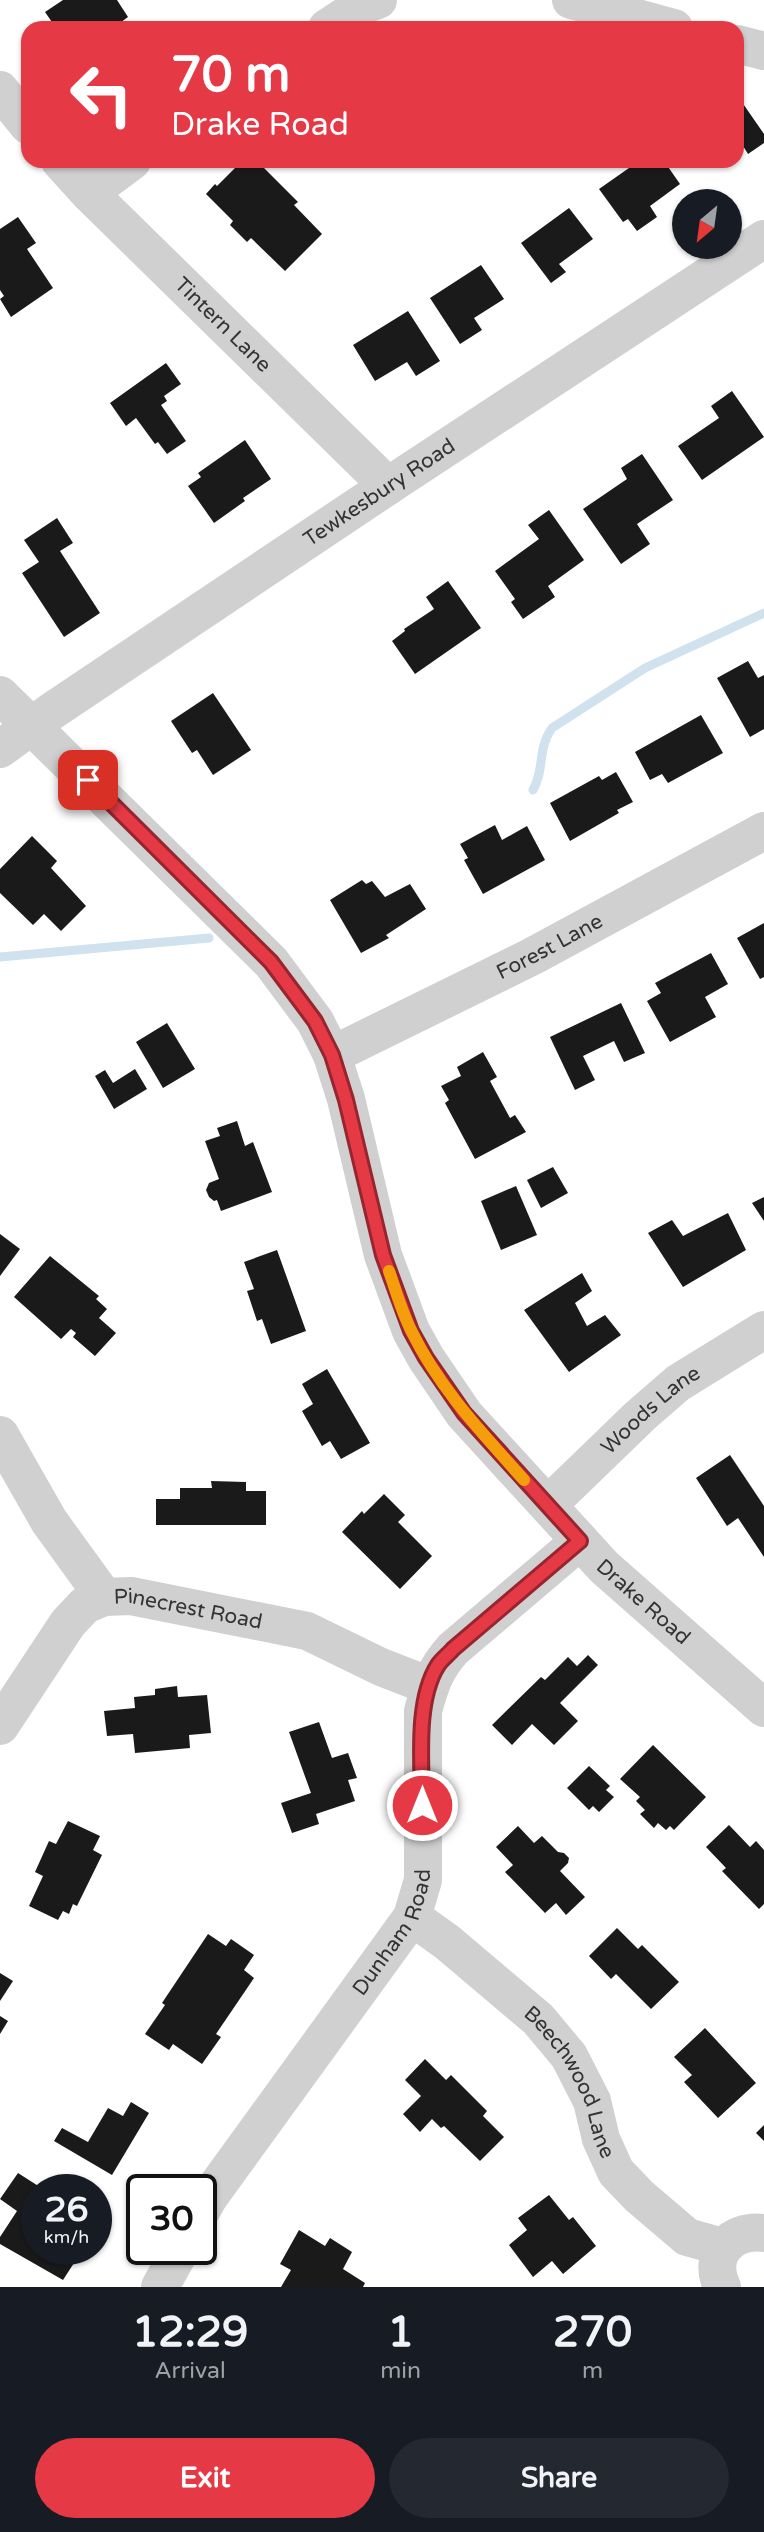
<!DOCTYPE html>
<style>
:root{--surface:#171b24;--page:#242831;--text:#f1f3f6;--muted:#9ea1a6;--accent:#e63946}
body{margin:0;font-family:"Varela Round",sans-serif;background:var(--page);color:var(--text);height:100vh;display:flex;flex-direction:column;font-size:26px;white-space:nowrap}
*{box-sizing:border-box;margin:0}
p{font-size:23px;color:var(--muted)}
.icon{flex:none;width:38px;height:38px;fill:none;stroke:currentColor;stroke-width:2;stroke-linecap:round;stroke-linejoin:round}
.map{position:relative;height:2287px;overflow:hidden}
.drawer{display:flex;flex-direction:column;background:var(--surface);flex:1}
.drawer>*{flex:none}
.banner{position:absolute;left:21px;top:21px;width:723px;height:147px;border-radius:21px;box-shadow:0 2px 5px #0004;background:#e63946;color:#fff;overflow:hidden}
.needle{width:46px;rotate:209deg}
.controls{position:absolute;left:672px;top:189px;display:grid;gap:14px}
.controls a{display:grid;place-items:center;width:70px;height:70px;border-radius:50%;background:var(--surface);box-shadow:0 2px 5px #0004;font-size:35px}
.speed{position:absolute;left:21px;top:2174px;display:flex;gap:14px;font-size:35px;font-weight:700;text-align:center}
.speed>*{display:grid;place-content:center;width:91px;height:91px;border-radius:50%;background:var(--surface);box-shadow:0 2px 5px #0004;line-height:1}
.speed small{font-size:18px;font-weight:400}
.speed .limit{border:4px solid #111;border-radius:10px;background:#fff;color:#111}
.pin{position:absolute;display:grid;place-items:center;width:60px;height:60px;color:#fff;margin:-30px;border-radius:14px;box-shadow:0 4px 10px #0006}
.me{position:absolute;width:77px;margin:-38px;rotate:0deg;stroke-linejoin:round;filter:drop-shadow(0 0 5px #0008)}
.turn{display:flex;align-items:center;gap:24px;height:147px;padding:0 35px;font-size:32px}
.turn .icon{width:91px;height:91px;stroke-width:2.5}
.turn b{display:block;font-size:49px;line-height:60px}
.eta{display:flex;justify-content:space-evenly;align-items:center;height:119px;text-align:center}
.eta b{font-size:42px;font-weight:800;line-height:49px}
.primary-button{display:flex;gap:14px;margin-top:auto;padding:14px 35px}
.primary-button a{flex:1;height:80px;border-radius:42px;background:var(--accent);color:#fff;font-size:28px;font-weight:800;line-height:80px;text-align:center}
.primary-button a+a{background:var(--page);color:var(--text)}
.map>svg:first-child{display:block}
</style>
<div class="map">
<svg width="764" height="2287" viewBox="0 0 764 2287">
<rect width="100%" height="100%" fill="#fff"/>
<g fill="none" stroke-linecap="round" stroke-linejoin="round">
<g stroke="#cfe2ee" stroke-width="9">
<path d="M533 790C545 769 537 749 552 728L645 668 764 613"/>
<polyline points="0,957 209,938"/>
</g>
</g>
<g fill="#1a1a1a">
<polygon points="63,0 117,0 128,17 113,28 56,28 45,12"/>
<polygon points="737,95 764,134 764,143 748,154 740,141 737,143"/>
<polygon points="242,161 257,161 298,202 294,205 322,234 285,271 251,238 247,242 230,225 233,221 206,194 215,184 217,186"/>
<polygon points="639,161 664,161 680,184 650,206 657,217 637,231 628,219 623,222 599,189"/>
<polygon points="569,208 593,239 559,264 566,272 551,283 521,243"/>
<polygon points="18,217 36,243 27,249 53,288 11,317 0,299 4,296 0,290 0,229"/>
<polygon points="481,265 504,299 474,318 482,330 460,344 430,298"/>
<polygon points="408,311 440,361 416,376 407,362 375,381 353,345"/>
<polygon points="166,363 181,384 164,396 167,401 161,405 186,441 167,454 158,442 155,444 136,418 126,426 110,403"/>
<polygon points="732,391 764,437 702,480 678,446 719,418 711,406"/>
<polygon points="245,440 271,479 243,498 245,501 214,523 188,486 201,477 198,473"/>
<polygon points="642,454 673,500 637,524 650,544 621,564 583,509 627,479 621,468"/>
<polygon points="549,510 584,560 548,586 555,597 523,619 511,602 515,599 495,571 539,539 528,525"/>
<polygon points="57,518 73,543 60,551 100,613 64,637 22,573 39,562 24,540"/>
<polygon points="448,581 481,628 415,674 392,641 405,631 404,629 434,609 426,597"/>
<polygon points="748,661 758,678 764,675 764,729 750,737 717,678"/>
<polygon points="213,693 251,750 213,775 197,750 192,753 171,721"/>
<polygon points="701,715 723,753 668,783 662,774 650,780 635,752"/>
<polygon points="616,772 633,802 617,810 619,813 570,841 550,803 599,776 602,780"/>
<polygon points="495,825 502,840 527,826 545,860 483,894 464,860 468,858 460,844"/>
<polygon points="32,836 57,861 51,868 86,906 61,931 44,914 33,925 0,893 0,869"/>
<polygon points="362,880 366,884 372,881 385,897 410,884 426,909 386,935 389,938 361,953 330,900"/>
<polygon points="764,923 764,977 760,979 737,938"/>
<polygon points="711,953 728,984 705,997 716,1017 670,1042 647,1001 661,993 655,983"/>
<polygon points="621,1003 645,1053 624,1062 614,1041 583,1056 595,1080 575,1090 550,1037"/>
<polygon points="167,1023 195,1069 163,1088 136,1042"/>
<polygon points="483,1052 497,1077 490,1081 510,1118 515,1115 526,1132 475,1159 445,1103 449,1100 441,1086 461,1076 457,1067"/>
<polygon points="135,1069 147,1089 114,1109 95,1076 105,1070 113,1083"/>
<polygon points="237,1121 245,1146 253,1142 272,1192 221,1211 217,1200 214,1201 209,1197 206,1190 209,1183 219,1179 205,1141 220,1136 217,1128"/>
<polygon points="553,1167 568,1193 541,1208 527,1180"/>
<polygon points="516,1186 537,1235 501,1250 481,1201"/>
<polygon points="764,1197 764,1221 752,1203"/>
<polygon points="728,1213 746,1250 683,1287 648,1233 672,1220 683,1236"/>
<polygon points="0,1234 20,1249 0,1276"/>
<polygon points="277,1250 306,1331 271,1344 262,1319 257,1321 247,1291 254,1289 244,1262"/>
<polygon points="50,1256 99,1296 96,1299 107,1309 99,1318 116,1333 95,1356 73,1337 76,1333 71,1329 61,1339 14,1297"/>
<polygon points="582,1273 592,1291 575,1303 587,1326 605,1315 621,1335 569,1372 524,1310"/>
<polygon points="327,1369 370,1443 341,1459 330,1441 322,1446 302,1411 313,1404 302,1384"/>
<polygon points="730,1455 764,1506 764,1557 738,1518 727,1526 696,1478"/>
<polygon points="211,1481 246,1482 246,1491 266,1491 266,1525 156,1525 156,1499 180,1499 180,1488 212,1488"/>
<polygon points="384,1494 405,1515 398,1522 432,1556 400,1589 342,1532 362,1511 364,1514"/>
<polygon points="588,1655 598,1665 560,1703 578,1721 554,1745 532,1724 512,1745 492,1725 541,1677 545,1680 568,1657 577,1666"/>
<polygon points="177,1686 178,1697 207,1695 211,1733 189,1735 190,1748 135,1753 133,1734 107,1736 104,1711 135,1708 134,1697 155,1695 155,1689"/>
<polygon points="319,1722 332,1758 348,1753 357,1778 348,1780 355,1801 316,1814 319,1824 292,1833 281,1803 311,1793 289,1732"/>
<polygon points="653,1745 706,1797 674,1830 670,1826 666,1830 658,1823 654,1828 640,1814 645,1810 636,1801 640,1797 620,1779"/>
<polygon points="589,1766 610,1786 606,1790 614,1797 599,1812 593,1806 589,1810 567,1788"/>
<polygon points="68,1821 100,1836 93,1850 102,1855 77,1906 73,1904 69,1914 63,1911 58,1920 29,1906 43,1876 35,1872 49,1841 56,1844"/>
<polygon points="729,1825 750,1847 756,1841 764,1850 764,1904 759,1909 722,1871 726,1868 706,1847"/>
<polygon points="518,1826 534,1843 542,1836 558,1852 564,1853 569,1858 568,1863 560,1871 585,1897 566,1915 556,1903 545,1913 505,1872 513,1865 496,1847"/>
<polygon points="617,1928 638,1949 642,1945 679,1982 651,2009 616,1974 611,1979 589,1956"/>
<polygon points="208,1934 226,1946 231,1939 254,1955 244,1970 254,1978 216,2034 221,2037 202,2064 173,2044 169,2050 145,2034 165,2005 162,2003"/>
<polygon points="0,1973 13,1981 0,2001"/>
<polygon points="0,2016 8,2021 0,2034"/>
<polygon points="705,2028 756,2083 718,2118 684,2082 692,2075 674,2057"/>
<polygon points="425,2059 446,2080 451,2075 487,2111 483,2116 504,2137 480,2161 444,2126 441,2128 432,2119 420,2132 403,2114 421,2096 405,2080"/>
<polygon points="131,2102 149,2113 112,2175 54,2141 62,2128 88,2142 108,2108 123,2116"/>
<polygon points="764,2125 764,2141 756,2133"/>
<polygon points="18,2173 43,2189 37,2189 37,2249 83,2249 63,2280 0,2244 0,2237 17,2211 0,2199"/>
<polygon points="549,2195 569,2220 573,2217 596,2246 563,2274 552,2261 533,2277 509,2245 527,2230 518,2218"/>
<polygon points="299,2230 325,2246 330,2238 352,2252 343,2269 365,2283 363,2287 281,2287 291,2270 280,2264"/>
</g>
<g fill="none" stroke-linecap="round" stroke-linejoin="round">
<g stroke="#d0d0d0" stroke-width="38">
<polyline points="571,0 674,28"/>
<polyline points="327,28 359,7 378,0"/>
<polyline points="737,44 764,51"/>
<polyline points="0,90 28,125"/>
<path id="s1" d="M60 161 89 193 388 486"/>
<polyline points="89,193 132,161"/>
<path id="s2" d="M0 695 271 962 315 1021 332 1055 346 1099 383 1255 411 1331 426 1358 464 1414 604 1567 764 1708"/>
<path id="s3" d="M0 749 52 711 388 486 764 239"/>
<path id="s4" d="M332 1055 533 956 764 831"/>
<polyline points="0,1435 49,1521 104,1597"/>
<path id="s5" d="M548 1505 640 1416 678 1383 764 1330"/>
<path id="s6" d="M0 1726 68 1623 85 1605 104 1597 131 1596 307 1631 381 1667 430 1686"/>
<path id="s7" d="M412 1917 447 1942 538 2019 569 2056 592 2101 601 2139 616 2172 639 2196 687 2237 723 2247"/>
<path id="s8" d="M201 2211 209 2197 412 1917 423 1880V1711C430 1685 435 1669 453 1649L580 1541"/>
<polyline points="160,2287 181,2249"/>
<path d="M722 2287C707 2255 730 2229 764 2233"/>
</g>
</g>
<g fill="none" stroke-linecap="round" stroke-linejoin="round">
<defs>
<path id="route" d="M88 780 271 962 315 1021 332 1055 346 1100 383 1255 411 1331 426 1358 464 1413 580 1541 453 1649C449 1654 442 1659 438 1665 415 1701 422 1763 422 1805"/>
</defs>
<use href="#route" stroke="#96252e" stroke-width="18"/>
<use href="#route" stroke="#e63946" stroke-width="12"/>
<path stroke="#f59e0b" stroke-width="12" d="M389 1271C396 1291 402 1313 412 1332 439 1388 483 1434 524 1480"/>
</g>
<g text-anchor="middle" stroke-width="7" stroke-linejoin="round" paint-order="stroke">
<g font-size="21" fill="#333" stroke="#fff">
<text dy="7" stroke="none"><textPath href="#s1" startOffset="231">Tintern Lane</textPath></text>
<text dy="7" stroke="none"><textPath href="#s3" startOffset="458">Tewkesbury Road</textPath></text>
<text dy="7" stroke="none"><textPath href="#s4" startOffset="243">Forest Lane</textPath></text>
<text dy="7" stroke="none"><textPath href="#s5" startOffset="140">Woods Lane</textPath></text>
<text dy="7" stroke="none"><textPath href="#s2" startOffset="1138">Drake Road</textPath></text>
<text dy="7" stroke="none"><textPath href="#s6" startOffset="254">Pinecrest Road</textPath></text>
<text dy="7" stroke="none"><textPath href="#s8" startOffset="340">Dunham Road</textPath></text>
<text dy="7" stroke="none"><textPath href="#s7" startOffset="234">Beechwood Lane</textPath></text>
</g>
</g>
</svg>
<div class="controls">
<a><svg class="needle" viewBox="-14 -14 28 28"><path d="M0-13l5 13h-10z" fill="#e53935"/><path d="M0 13l5-13h-10z" fill="#9ea1a6"/></svg></a>
</div>
<div class="speed"><div>26<small>km/h</small></div><div class="limit">30</div></div>
<div class="pin" style="left:88px;top:780px;background:#d93025"><svg class="icon" aria-label="arrive" viewBox="0 0 24 24"><path d="M6 21V4h12l-3 4 3 4H6"/></svg></div>
<svg class="me" style="left:422px;top:1805px" viewBox="-20 -20 40 40"><circle r="17" fill="#e63946" stroke="#fff" stroke-width="3"/><path d="M0-11L8 9 0 5-8 9z" fill="#fff"/></svg>
<div class="banner">
<div class="turn"><svg class="icon" aria-label="left" viewBox="0 0 24 24"><path d="M17 20v-9H6M10 6l-5 5 5 5"/></svg><div><b>70 m</b>Drake Road</div></div>
</div>
</div>
<section class="drawer">
<div class="eta">
<div><b>12:29</b><p>Arrival</p></div>
<div><b>1</b><p>min</p></div>
<div><b>270</b><p>m</p></div>
</div>
<div class="primary-button"><a>Exit</a><a>Share</a></div>
</section>
